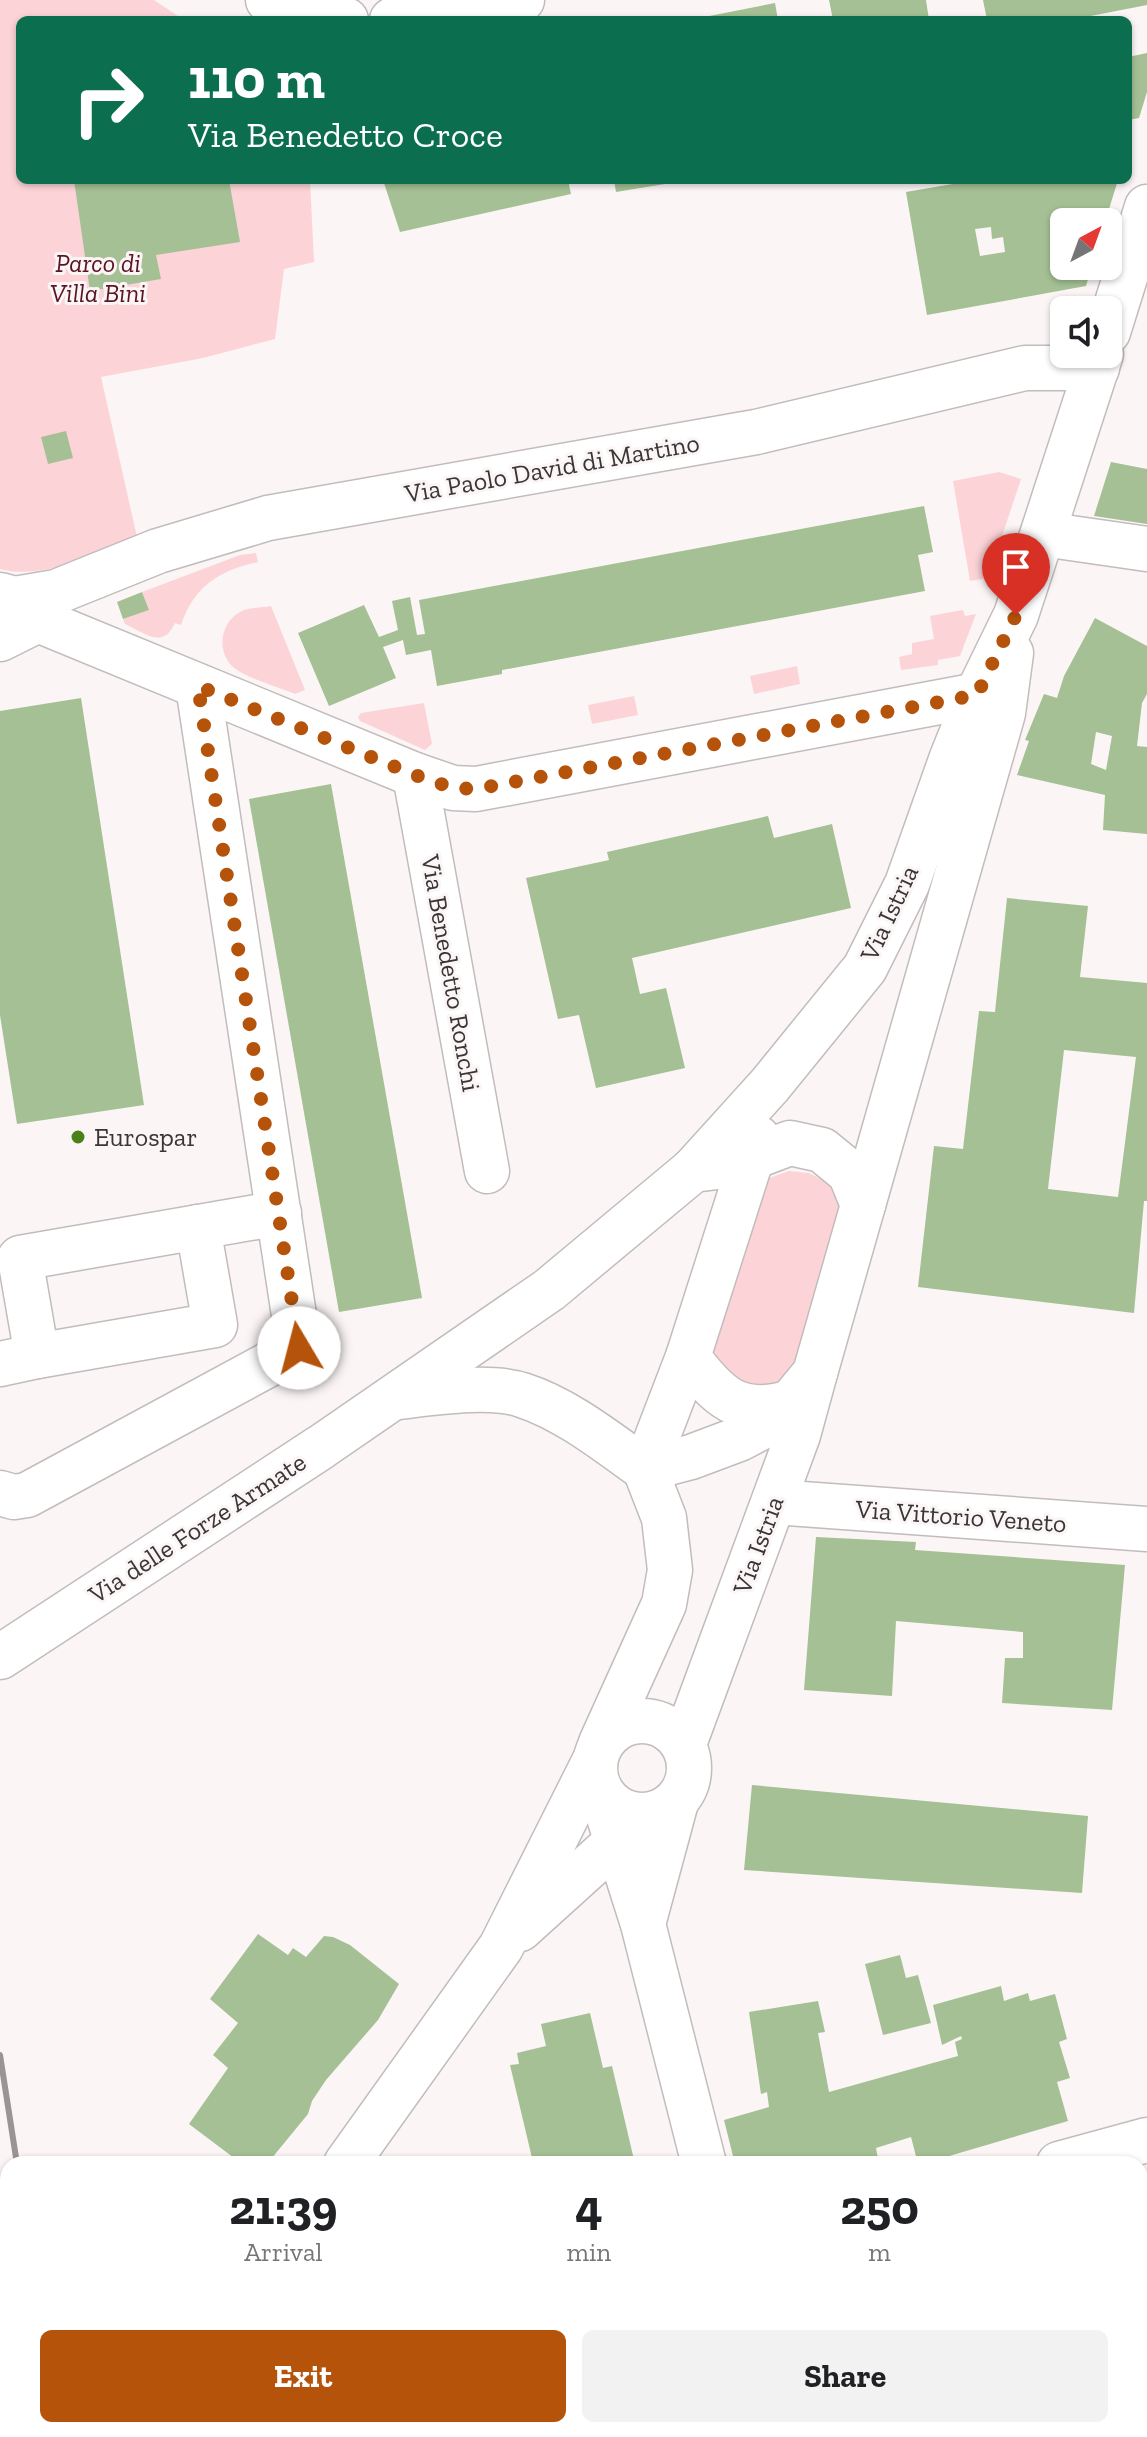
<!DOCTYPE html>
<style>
:root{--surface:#fff;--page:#f2f2f2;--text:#202124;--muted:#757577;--accent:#b45309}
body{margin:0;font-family:"Zilla Slab",serif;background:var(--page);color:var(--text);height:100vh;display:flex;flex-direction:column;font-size:30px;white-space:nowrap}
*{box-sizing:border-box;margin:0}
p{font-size:26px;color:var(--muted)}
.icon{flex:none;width:44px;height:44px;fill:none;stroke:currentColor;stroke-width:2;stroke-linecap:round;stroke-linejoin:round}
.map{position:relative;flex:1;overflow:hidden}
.drawer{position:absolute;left:0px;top:2156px;width:1148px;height:282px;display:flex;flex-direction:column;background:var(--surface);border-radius:24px 24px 0 0;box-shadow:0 2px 6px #0004}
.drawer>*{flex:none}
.top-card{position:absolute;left:16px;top:16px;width:1116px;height:168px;border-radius:12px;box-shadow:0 2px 6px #0004;background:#0b6e4f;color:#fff;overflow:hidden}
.needle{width:52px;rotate:41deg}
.buttons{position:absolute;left:1050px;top:208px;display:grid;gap:16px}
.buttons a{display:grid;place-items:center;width:72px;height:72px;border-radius:12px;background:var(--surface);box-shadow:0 2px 6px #0004;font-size:40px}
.pin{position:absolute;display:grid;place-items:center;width:68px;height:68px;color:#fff;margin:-82px -34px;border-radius:50% 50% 50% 0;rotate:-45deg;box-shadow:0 0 8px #0007}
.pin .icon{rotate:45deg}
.me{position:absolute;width:88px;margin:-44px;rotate:352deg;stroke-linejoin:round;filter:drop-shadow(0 0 6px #0008)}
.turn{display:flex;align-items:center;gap:28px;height:168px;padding:0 40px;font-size:36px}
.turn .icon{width:104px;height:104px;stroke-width:2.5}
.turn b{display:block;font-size:56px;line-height:68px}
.eta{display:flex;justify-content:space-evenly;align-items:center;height:136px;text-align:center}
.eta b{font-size:48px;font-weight:700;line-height:56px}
.button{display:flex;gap:16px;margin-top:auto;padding:16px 40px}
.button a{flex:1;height:92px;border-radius:12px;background:var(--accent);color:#fff;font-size:32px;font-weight:700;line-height:92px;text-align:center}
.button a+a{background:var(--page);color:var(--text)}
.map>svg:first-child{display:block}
</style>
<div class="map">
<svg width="1147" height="2437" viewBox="0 0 1147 2437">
<rect width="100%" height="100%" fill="#fcf5f5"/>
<g fill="#fcd4d8">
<path d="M0 0H154L184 20H20V180H310L314 262 284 269 275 339 203 358 101 377 137 537C96 552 45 581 0 569Z"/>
<polygon points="999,472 1021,479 988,578 970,581 953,481"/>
<path d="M256 553 258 562C220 570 194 586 181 625L175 623C163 650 145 633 125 624L123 619 149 610 142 592 240 555Z"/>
<path d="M271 606 305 690 295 694C278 687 243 677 232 666 216 650 221 622 240 612 248 607 261 608 271 606Z"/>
<polygon points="963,610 965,616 976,614 960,656 938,660 938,665 901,670 899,657 912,654 912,643 934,639 930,616"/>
<polygon points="797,666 800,684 754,694 750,676"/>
<polygon points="634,696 638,715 592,724 588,705"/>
<polygon points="424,703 432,744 425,750 360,721 358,717 361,713"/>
<path d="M789 1171 809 1173 831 1184 844 1214 795 1370C767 1396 758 1392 724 1378L712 1347 757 1191 769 1178Z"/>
</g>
<g fill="#a4c094" fill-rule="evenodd">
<polygon points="829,0 926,0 929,20 833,20"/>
<polygon points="983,0 1147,0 1147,5 1070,20 987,20"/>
<polygon points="775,3 778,20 694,20 694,19"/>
<polygon points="1147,53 1147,92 1139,118 1128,120 1128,57"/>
<polygon points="74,180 229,180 240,242 156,255 161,279 90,291"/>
<polygon points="383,180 568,180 571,194 400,232"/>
<polygon points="614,180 664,180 665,184 616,192"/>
<path d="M976 180H1118L1105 222H1064V266H1092L1086 286 927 315 906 192ZM991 227 992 239 1003 237 1005 252 980 256 975 229Z"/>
<polygon points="66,431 73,458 48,464 41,437"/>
<polygon points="1111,462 1147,469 1147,524 1094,516"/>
<polygon points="924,506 933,552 918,555 925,591 502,670 502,674 437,686 431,650 406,655 403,640 383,647 396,678 329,706 298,633 364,605 379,637 398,630 392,601 410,597 417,635 425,634 419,600"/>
<polygon points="142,592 149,610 123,619 117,602"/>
<path d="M1095 618 1147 646V694L1142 703 1137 746 1147 747V834L1103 830 1105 795 1017 775 1029 741 1025 740 1044 694 1057 698 1064 676ZM1096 732 1112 736 1106 770 1091 764Z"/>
<polygon points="81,698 144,1105 17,1124 0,1015 0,711"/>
<polygon points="331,784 422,1298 339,1312 249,799"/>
<polygon points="768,816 774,838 832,824 851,908 632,958 640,994 666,988 685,1068 596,1088 579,1015 558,1019 526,878 609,860 607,852"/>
<path d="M1007 898 1088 906 1080 977 1147 983V1201H1144L1134 1313 918 1287 934 1146 963 1149 979 1011 995 1012ZM1064 1050 1136 1057 1118 1197 1048 1189Z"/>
<polygon points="816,1537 916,1542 915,1550 1125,1565 1112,1710 1002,1703 1005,1658 1023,1658 1023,1632 896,1621 892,1696 804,1690"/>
<polygon points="752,1785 1088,1816 1082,1893 744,1870"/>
<polygon points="258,1934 288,1955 293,1948 306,1957 324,1936 333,1937 350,1945 399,1984 378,2020 326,2080 312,2101 308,2114 267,2164 242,2164 189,2124 228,2068 213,2055 238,2023 210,1999"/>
<polygon points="900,1955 906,1978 918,1975 931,2023 883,2035 865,1964"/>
<polygon points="1001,1986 1004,2001 1028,1993 1030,2001 1055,1994 1067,2039 1059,2042 1070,2078 1057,2082 1068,2121 922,2164 918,2164 911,2137 876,2148 879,2164 735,2164 724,2120 769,2107 767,2092 761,2094 749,2012 818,2001 825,2032 818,2033 829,2092 958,2056 955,2042 962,2039 961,2036 942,2045 933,2005"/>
<polygon points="590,2013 603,2068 612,2066 635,2164 512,2164 532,2158 510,2065 519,2064 517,2053 546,2046 541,2024"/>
<polygon points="1147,2268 1147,2293 1146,2293 1140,2270"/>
<polygon points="415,2430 485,2430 486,2437 417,2437"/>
<polygon points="499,2430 664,2430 666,2437 501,2437"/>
<polygon points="838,2430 916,2430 918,2437 840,2437"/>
</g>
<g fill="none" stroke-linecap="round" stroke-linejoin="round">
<defs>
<g id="minor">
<polyline points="268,0 278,5 346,20"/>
<polyline points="392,20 429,16 522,0"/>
<polyline points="1043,534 1147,549"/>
<polyline points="0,595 15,599 38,620 415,775 453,788 476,789 977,695"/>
<polyline points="15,599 56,592 158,551 268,518 756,432 1025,368 1097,368"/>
<polyline points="0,639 38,620"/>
<polyline points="415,775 487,1171"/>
<polyline points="37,1356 215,1325 198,1227"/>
<polyline points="0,1364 37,1356 20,1258 279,1213"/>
<polyline points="0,1493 14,1497 27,1495 299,1348 198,686"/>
<polyline points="774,1502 1147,1529"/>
<circle cx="642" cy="1768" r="47"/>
<polyline points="601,1743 664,1604 670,1570 664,1518 645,1469"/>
<polyline points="684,1744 798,1435 815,1373"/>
<polyline points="601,1792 643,1924 704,2164"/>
<polyline points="643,1924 676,1802"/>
<polyline points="520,1929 635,1825"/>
<polyline points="346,2164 501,1947 595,1760"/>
<polyline points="1059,2164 1147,2140"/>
<polyline points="771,2430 773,2437"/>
<polyline points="202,2437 202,2430"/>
</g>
<g id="major">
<polyline points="1108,332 1147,207"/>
<polyline points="693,1170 770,1085 865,968 907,884 951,760 977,695 1016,615 1101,354"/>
<polyline points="863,1205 1003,713 1011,653"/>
<path d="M688 1357C718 1397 739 1418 791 1402"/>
<path d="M398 1397C432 1393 490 1384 522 1395 566 1409 607 1442 645 1469"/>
<polyline points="645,1469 691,1457 739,1439 777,1419 815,1373 863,1205 850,1173 822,1150 790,1143 753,1157"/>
<polyline points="645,1469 688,1357 758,1138"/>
<polyline points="0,1657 321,1447 549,1290 693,1170 749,1163"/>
</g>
</defs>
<use href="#minor" stroke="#c3bcbc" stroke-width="47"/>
<use href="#major" stroke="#c3bcbc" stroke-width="47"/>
<use href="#minor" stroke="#fff" stroke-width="44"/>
<use href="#major" stroke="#fff" stroke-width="44"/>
<g stroke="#999495" stroke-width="6">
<polyline points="0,2055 17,2164"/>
<polyline points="0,2214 8,2265"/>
<polyline points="34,2430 35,2437"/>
<polyline points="61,2430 62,2437"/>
</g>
</g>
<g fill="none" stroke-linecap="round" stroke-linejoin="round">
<polyline stroke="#b45309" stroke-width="14" stroke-dasharray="0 25.2" points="299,1348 198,686 415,775 453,788 476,789 977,695 1016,615"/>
</g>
<circle fill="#4a8118" stroke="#fcf5f5" stroke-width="3" cx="78" cy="1137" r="8"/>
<g text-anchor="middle" stroke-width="6" stroke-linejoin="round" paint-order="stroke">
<g font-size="26" font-style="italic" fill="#591525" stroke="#fcf5f5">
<text x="98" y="272">Parco di<tspan x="98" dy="30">Villa Bini</tspan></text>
</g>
<g font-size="26" fill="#393637" stroke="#fcf5f5">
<text transform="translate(552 468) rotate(-10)" y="9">Via Paolo David di Martino</text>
<text transform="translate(889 913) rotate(-65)" y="9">Via Istria</text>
<text transform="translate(451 973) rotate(80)" y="9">Via Benedetto Ronchi</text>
<text transform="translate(961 1516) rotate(4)" y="9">Via Vittorio Veneto</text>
<text transform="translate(197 1528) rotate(-33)" y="9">Via delle Forze Armate</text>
<text transform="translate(758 1545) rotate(-70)" y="9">Via Istria</text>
</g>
<g font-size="26" fill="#393637" stroke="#fcf5f5" text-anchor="start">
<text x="94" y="1146">Eurospar</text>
</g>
</g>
</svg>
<div class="buttons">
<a><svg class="needle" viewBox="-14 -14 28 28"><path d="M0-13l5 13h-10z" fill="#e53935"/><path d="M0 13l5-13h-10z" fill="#757577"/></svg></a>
<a><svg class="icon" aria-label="sound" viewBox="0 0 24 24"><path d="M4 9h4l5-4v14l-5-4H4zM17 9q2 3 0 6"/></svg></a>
</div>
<div class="pin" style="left:1016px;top:615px;background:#d93025"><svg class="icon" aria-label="arrive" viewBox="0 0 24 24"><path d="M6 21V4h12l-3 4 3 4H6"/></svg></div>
<svg class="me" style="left:299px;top:1348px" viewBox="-20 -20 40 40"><circle r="19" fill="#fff"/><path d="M0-13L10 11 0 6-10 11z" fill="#b45309"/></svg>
<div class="top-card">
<div class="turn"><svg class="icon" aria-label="right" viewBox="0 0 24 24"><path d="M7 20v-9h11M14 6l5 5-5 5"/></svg><div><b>110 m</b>Via Benedetto Croce</div></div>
</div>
<section class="drawer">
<div class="eta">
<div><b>21:39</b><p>Arrival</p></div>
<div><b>4</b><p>min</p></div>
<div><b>250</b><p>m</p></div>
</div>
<div class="button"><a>Exit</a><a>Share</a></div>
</section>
</div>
